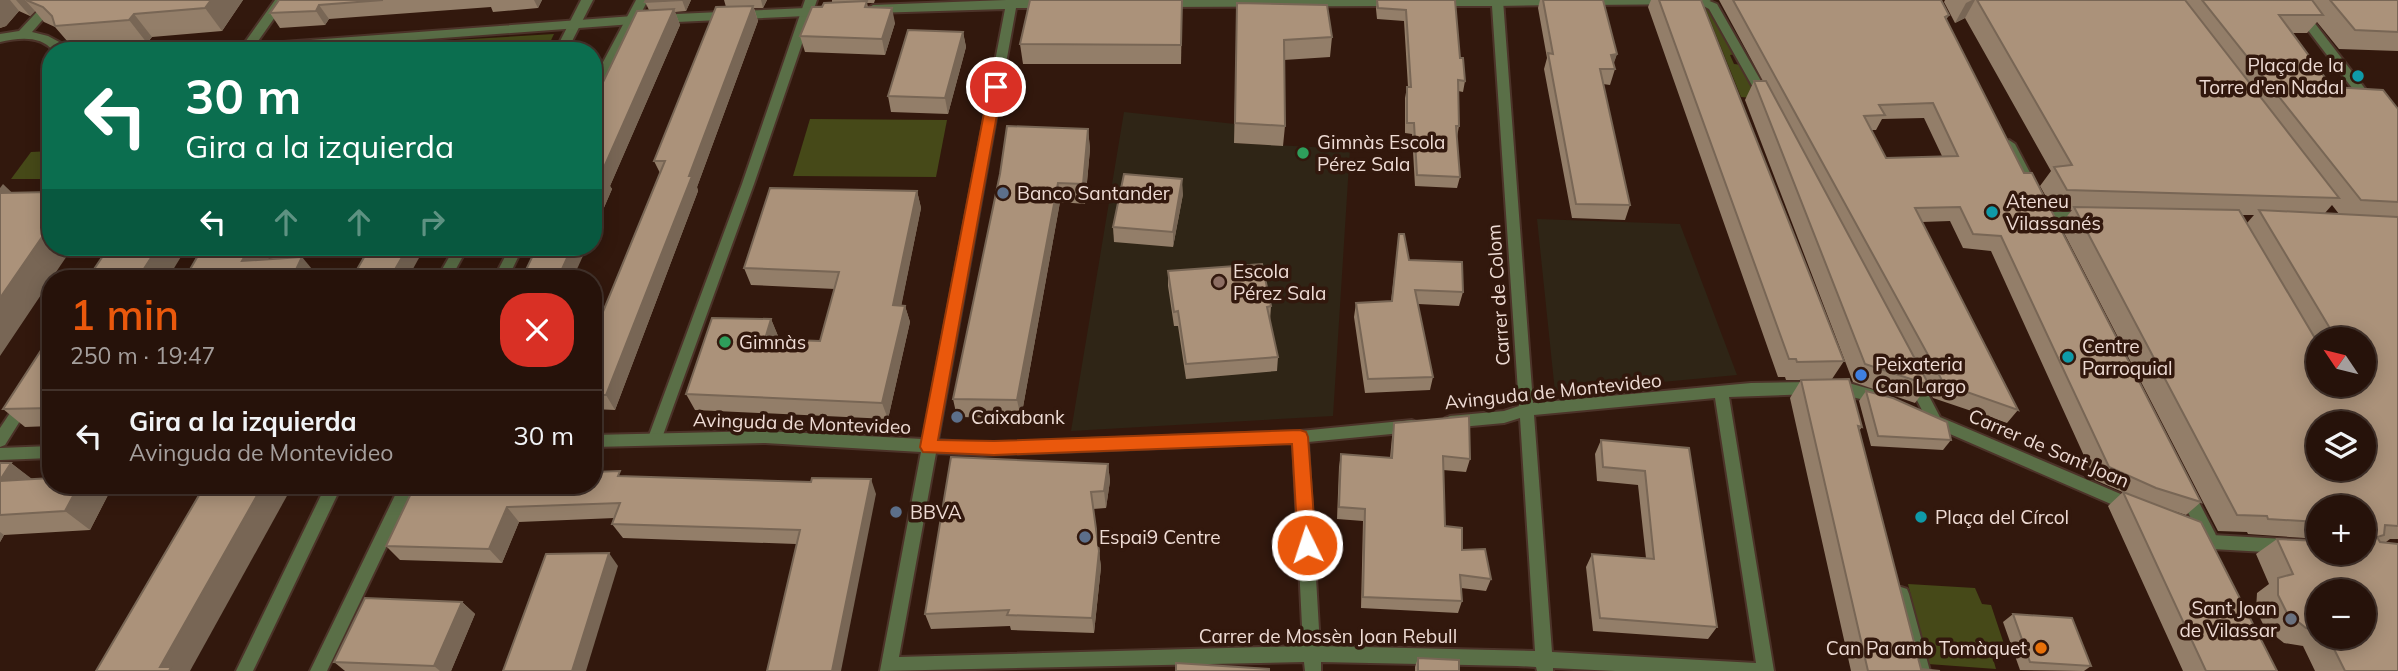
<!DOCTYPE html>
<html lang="es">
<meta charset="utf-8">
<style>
:root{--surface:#26120a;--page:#322018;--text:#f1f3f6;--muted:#a49e9c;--line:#42322b;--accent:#ea580c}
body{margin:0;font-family:Mulish,sans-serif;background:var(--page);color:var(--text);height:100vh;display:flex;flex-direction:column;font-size:26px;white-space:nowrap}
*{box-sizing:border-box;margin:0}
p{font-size:23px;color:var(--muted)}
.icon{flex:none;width:38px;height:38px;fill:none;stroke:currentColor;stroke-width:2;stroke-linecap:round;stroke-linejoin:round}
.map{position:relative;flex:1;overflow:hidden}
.drawer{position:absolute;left:42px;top:270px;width:560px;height:224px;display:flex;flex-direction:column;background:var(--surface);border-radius:28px;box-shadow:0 4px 18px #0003,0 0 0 2px var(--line)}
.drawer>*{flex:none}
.top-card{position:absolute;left:42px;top:42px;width:560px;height:214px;border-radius:28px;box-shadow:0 4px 18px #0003,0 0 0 2px var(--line);background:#0b6e4f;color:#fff;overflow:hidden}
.needle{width:46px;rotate:305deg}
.buttons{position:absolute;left:2306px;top:327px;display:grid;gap:14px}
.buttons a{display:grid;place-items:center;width:70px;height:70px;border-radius:50%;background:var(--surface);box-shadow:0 4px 18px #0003,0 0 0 2px var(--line);font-size:35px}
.pin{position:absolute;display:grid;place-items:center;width:60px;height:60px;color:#fff;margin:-30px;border:4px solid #fff;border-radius:50%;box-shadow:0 2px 7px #0007}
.me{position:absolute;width:77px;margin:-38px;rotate:356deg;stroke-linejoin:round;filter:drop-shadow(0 0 5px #0008)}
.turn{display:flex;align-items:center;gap:24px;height:147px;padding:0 28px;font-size:32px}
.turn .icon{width:91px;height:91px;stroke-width:2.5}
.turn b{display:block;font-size:49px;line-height:60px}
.lanes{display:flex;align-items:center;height:66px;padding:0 28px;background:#0003;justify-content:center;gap:35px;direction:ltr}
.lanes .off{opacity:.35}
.round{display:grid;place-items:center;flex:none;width:74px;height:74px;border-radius:28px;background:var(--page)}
.head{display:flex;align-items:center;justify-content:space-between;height:119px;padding:0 28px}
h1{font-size:42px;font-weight:600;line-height:52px;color:var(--accent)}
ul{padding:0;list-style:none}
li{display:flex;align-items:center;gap:21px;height:91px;padding:0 28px;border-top:2px solid var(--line)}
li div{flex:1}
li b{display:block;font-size:26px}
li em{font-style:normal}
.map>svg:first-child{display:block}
</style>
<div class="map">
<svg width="2398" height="671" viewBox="0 0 2398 671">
<rect width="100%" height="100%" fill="#32180d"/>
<g fill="#2f2516">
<polygon points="1124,112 1235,124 1235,143 1350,149 1333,416 1071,431"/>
<polygon points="1537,219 1680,224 1737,375 1555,392"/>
</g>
<g fill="#464918">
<polygon points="1708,6 1737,54 1730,55 1734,64 1743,65 1761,99 1741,97 1706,10"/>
<polygon points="554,34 546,51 415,51 420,42"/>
<polygon points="810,119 947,120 936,177 793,176"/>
<polygon points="51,151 51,179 11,179 31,152"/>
<polygon points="1908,584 1975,588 1982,604 1991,605 2008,656 1992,655 1996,669 1928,664"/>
</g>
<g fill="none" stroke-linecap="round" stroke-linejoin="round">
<defs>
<g id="pedestrian">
<polygon points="805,0 817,0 754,184 662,438 660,442 655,444 650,442 648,438 742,184"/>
<polygon points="1493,0 1564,0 1565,1 1559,5 1497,6 1493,4"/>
<polygon points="1581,0 1711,0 1705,4 1586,5 1582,3"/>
<polygon points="2212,535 2319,541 2319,553 2324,553 2319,555 2212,549 2206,547 2204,542 2206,537"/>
</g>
<g id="minor">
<path d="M48 0H60L32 32 48 36 63 44 65 51H53C41 35 18 38 0 42V34L19 31Z"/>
<polygon points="275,0 287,0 256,44 633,16 828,7 834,11 828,15 633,24 267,51 206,51 212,47 243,45"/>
<path d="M1006 0H1049L1055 4 1049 8H1016L938 440 982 443 1300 431 1412 420 1417 422 1419 426 1417 430 1412 432 1308 442 1320 646 1535 651 1520 418 1504 423 1450 428 1445 426 1443 422 1445 418 1450 416 1504 411 1519 406 1492 6H1436L1430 2 1432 0H1503L1533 403 1751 383 1812 382 1817 384 1819 388 1817 392 1812 394 1729 397 1774 671H1615L1553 668V671H1537L1536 667 1517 666 1321 662V671H1305L1304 662 880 671 921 452 765 443 593 447V435L765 431 923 439 1005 9 873 13 867 9 873 5ZM1715 398 1756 663 1552 652 1534 415ZM1293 443 1303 646 899 657 936 453 982 455Z"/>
<polygon points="1161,0 1399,0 1401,2 1395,6 1163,7 1157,3"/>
<polygon points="1692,0 1707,0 1717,4 1769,95 1767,98 1759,98 1709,9"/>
<polygon points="2285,0 2297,0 2373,99 2375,102 2373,105 2365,105"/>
<polygon points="2009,140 2015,144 2038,188 2037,191 2032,193 2026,188 2003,144"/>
<path d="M2047 212H2084L2091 217C2082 225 2049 225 2040 217Z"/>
<polygon points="1913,373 1918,375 1940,417 2137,501 2140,506 2137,511 2132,513 2127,511 1927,424 1926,418 1906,379 1908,375"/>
<polygon points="1836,382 1845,382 1881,392 1886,394 1888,398 1886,402 1881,404 1831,392 1829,388 1831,384"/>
<polygon points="23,399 28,401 30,405 5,445 0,447 0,428 18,401"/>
<polygon points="51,446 51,458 0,460 0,448"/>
<polygon points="2185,483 2190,485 2215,533 2217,538 2215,543 2209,545 2203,543 2177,490 2180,485"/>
<polygon points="1901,587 1907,589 1909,594 1930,671 1914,671 1893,594 1895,589"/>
</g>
<g id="tertiary">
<polygon points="581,0 593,0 567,51 555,51"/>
<polygon points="636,0 648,0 599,93 593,97 593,81"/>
<polygon points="455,247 468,247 451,278 437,278"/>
<polygon points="510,247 523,247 508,278 494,278"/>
<polygon points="326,485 342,485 253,671 236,671"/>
<polygon points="400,485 416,485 327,671 310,671"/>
</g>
</defs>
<use href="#pedestrian" stroke="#4c3329" stroke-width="4"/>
<use href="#minor" stroke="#4c3329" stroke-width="4"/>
<use href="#tertiary" stroke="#4c3329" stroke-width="4"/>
<use href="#pedestrian" fill="#5a6f47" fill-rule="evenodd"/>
<use href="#minor" fill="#5a6f47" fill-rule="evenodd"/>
<use href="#tertiary" fill="#5a6f47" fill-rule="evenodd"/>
</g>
<g fill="#937e69" fill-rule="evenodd">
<polygon points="0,0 243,0 222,31 152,37 147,43 74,49 55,27 44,22 35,11 30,16 19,11 6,26 0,28"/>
<polygon points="279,0 542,0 538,8 493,12 491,7 329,19 325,25 280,28 270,13"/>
<polygon points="691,0 686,11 675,12 680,25 610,186 612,189 593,233 649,10 645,2"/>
<polygon points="724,0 767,0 763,8 754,8 758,21 697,187 698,191 615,410 593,409 593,336 660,173 654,161 726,7"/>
<polygon points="832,0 875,0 874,3 867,3 868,7 895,23 885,55 805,52 800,36 822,7 832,2"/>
<polygon points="1377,0 1455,0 1460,58 1465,81 1463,92 1458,91 1459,126 1457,137 1460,177 1457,188 1415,186 1412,134 1405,133 1405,98 1407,87 1408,87 1404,21 1377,19 1376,9"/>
<polygon points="1540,0 1603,0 1617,54 1613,64 1615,69 1610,85 1603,84 1630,205 1625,220 1572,218 1544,69 1547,58 1538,8"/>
<polygon points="1651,0 1701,0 1844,361 1832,379 1862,427 1859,431 1921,669 1940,671 1851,671 1790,398 1801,380 1812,380 1786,380 1785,377 1778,377 1648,7"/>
<path d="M1719 0H1941L1949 15 1946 20 2024 173 2201 502 2186 515 2155 505 2277 671H2183L2108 506 2123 492 2127 494 2095 480 1991 251 1963 248 1950 221 1922 222 2018 410 2007 423 1933 398 1927 387 1915 403 1853 382 1745 100 1754 81H1763ZM1924 118 1942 156 1886 158 1871 130H1876L1882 119Z"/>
<path d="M1945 0H2398V51L2339 49 2317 22 2307 33H2293L2332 87 2398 109V539H2390L2386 542H2380L2398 671H2315L2303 646 2284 643 2265 628 2256 610 2257 593 2269 584 2256 554 2277 539 2364 553V508H2319V539L2248 534 2247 532 2218 531 2060 225 2072 210 2053 209 2040 186 2051 171 1965 18 1955 23 1944 2ZM2332 205 2339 214 2325 213ZM2242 215H2254L2247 223ZM2319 340H2364V385H2319ZM2319 592 2364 637H2319Z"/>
<polygon points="1237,3 1332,37 1330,57 1284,60 1285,126 1283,146 1234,143"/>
<polygon points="1182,14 1181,64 1023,64 1020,44"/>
<polygon points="963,32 966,47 948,114 891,112 888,96"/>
<polygon points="1088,129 1090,149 1085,204 1060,202 1021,418 957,417 953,399 1000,174"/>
<polygon points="917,191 921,208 901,306 905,306 910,322 888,419 695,410 686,394 771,319 778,336 777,340 820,341 835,289 751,285 744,268"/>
<polygon points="1183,194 1173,247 1114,242 1113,227"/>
<polygon points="1399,234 1409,260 1463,292 1459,306 1418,304 1433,377 1430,390 1365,393 1354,317 1356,303 1391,302"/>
<polygon points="1168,271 1271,306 1270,321 1278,357 1277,371 1186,379 1178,326 1174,326 1168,286"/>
<polygon points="51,335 51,426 25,427 3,409"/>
<polygon points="1866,391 1951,440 1943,450 1871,446 1859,401"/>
<polygon points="1394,423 1470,459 1466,472 1443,470 1445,526 1462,550 1491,579 1486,591 1461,588 1462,601 1458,613 1361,608 1363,521 1337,519 1339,467 1341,454 1390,458 1392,437"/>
<polygon points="1601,440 1689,448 1717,627 1708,639 1593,631 1586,567 1592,554 1646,558 1638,485 1597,481 1595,454"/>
<polygon points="0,463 11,463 31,479 51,485 95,485 108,495 90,530 4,535 0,542"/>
<polygon points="1108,464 1110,481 1106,508 1093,509 1101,567 1094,633 1011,630 1010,626 931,629 925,614"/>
<polygon points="623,476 876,494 796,544 623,538 612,524 615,518 519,522 502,563 400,560 386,546 414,487"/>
<polygon points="462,602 475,614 451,671 345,671 334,662"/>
<polygon points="2013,614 2091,666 2084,671 2020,670 2003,622"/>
<polygon points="1418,658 1459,671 1415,671 1415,667"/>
</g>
<g fill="#786655">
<polygon points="0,0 10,0 19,11 6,26 0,28"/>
<polygon points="16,0 25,0 35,11 30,16"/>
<polygon points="211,0 243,0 222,31 205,8"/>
<polygon points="534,0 542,0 538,8"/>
<polygon points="682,0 691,0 686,11"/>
<polygon points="761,0 767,0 763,8"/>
<polygon points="1972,0 1975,0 1965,18 1955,23 1966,3"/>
<polygon points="319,5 329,19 325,25 316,11"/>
<polygon points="753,6 758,21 697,187 698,191 615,410 606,395"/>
<polygon points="892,8 895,23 885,55 882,39"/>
<polygon points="674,9 680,25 610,186 612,189 593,233 593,199 601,174"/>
<polygon points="134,14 152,37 147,43 129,20"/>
<polygon points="963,32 966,47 948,114 945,98"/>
<polygon points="1617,54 1612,69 1611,55"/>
<polygon points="1088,129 1090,149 1085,204 1083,184"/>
<polygon points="1182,179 1183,194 1173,247 1173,232"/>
<polygon points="1058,183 1060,202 1021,418 1017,400"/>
<polygon points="3,184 26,206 0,197 0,188"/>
<polygon points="917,191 921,208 898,322 893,305"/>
<polygon points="51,224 51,247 73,247 52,278 51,278 51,280 0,356 0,298"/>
<polygon points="158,247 187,247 168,278 138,278"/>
<polygon points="250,247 275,247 258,278 242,261"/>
<polygon points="408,247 425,247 408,278 390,278"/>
<polygon points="572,247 587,247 573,278 558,278"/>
<polygon points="302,257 317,275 315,278 292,278"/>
<polygon points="905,306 910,322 888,419 882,403"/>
<polygon points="771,319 778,336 772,356 765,339"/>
<polygon points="11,463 36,482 0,481"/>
<polygon points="1108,464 1110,481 1106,508 1104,491"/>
<polygon points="871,479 876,494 841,671 832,671"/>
<polygon points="79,485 95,485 108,495 90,530 65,511"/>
<polygon points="263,485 293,485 190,671 166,671 160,667"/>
<polygon points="507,507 519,522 502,563 489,549"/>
<polygon points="0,532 4,535 0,542"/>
<polygon points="1099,551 1101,567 1094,633 1092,618"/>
<polygon points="609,553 618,566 586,671 572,671"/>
<polygon points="462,602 475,614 451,671 440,671 434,666"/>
</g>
<g fill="#ab927a" stroke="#786655" stroke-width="2" fill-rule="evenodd">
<polygon points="26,0 211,0 205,8 134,14 129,20 55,26 52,16 43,7"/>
<polygon points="279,0 383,0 319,5 316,11 270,13"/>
<polygon points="646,0 682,0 645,2"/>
<polygon points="1030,0 1182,0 1181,45 1020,44"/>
<polygon points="1377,0 1455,0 1460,58 1463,58 1465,81 1458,80 1459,126 1456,126 1460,177 1417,175 1414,123 1407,123 1407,87 1411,87 1406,10 1378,8"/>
<polygon points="1543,0 1603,0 1617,54 1611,55 1615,69 1600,69 1630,205 1576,204 1548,53 1553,54"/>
<polygon points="1659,0 1701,0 1844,361 1797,362 1796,359 1789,359"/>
<path d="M1733 0H1941L1949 15 1945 17 2024 173H2032L2201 502 2156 488 2109 467 2001 236 1973 234 1960 207 1915 208 2018 410 1944 384ZM1933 103 1958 156 1886 158 1864 116 1885 115 1879 105Z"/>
<polygon points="1977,0 2185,0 2339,198 2067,190 2054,167 2072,165"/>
<polygon points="2202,0 2312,0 2323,15 2279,15 2332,87 2383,90 2398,109 2398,202 2361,200"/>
<polygon points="2330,0 2398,0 2398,32 2355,30"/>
<polygon points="867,1 865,7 892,8 882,39 800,36 812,7 822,7 824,3"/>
<polygon points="1237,3 1327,5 1332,37 1284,40 1285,126 1235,123"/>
<polygon points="753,6 689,176 692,176 606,395 593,395 593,336 665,161 654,161 716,7"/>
<polygon points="674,9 601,174 605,174 593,199 593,103 637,11"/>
<polygon points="908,30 963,32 945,98 888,96"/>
<polygon points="1754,81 1766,81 1929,385 1865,364"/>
<polygon points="1007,126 1088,129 1083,184 1058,183 1017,400 953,399 1000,174"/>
<polygon points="1124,174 1182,179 1173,232 1113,227"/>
<polygon points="770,188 917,191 893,305 905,306 882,403 686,394 712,318 771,319 765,339 820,341 839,272 744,268"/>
<polygon points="51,192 51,224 0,298 0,193"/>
<path d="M2074 207 2239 210 2319 345V385H2364V340H2337L2259 210 2398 217V526L2385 525 2384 535 2377 537 2380 542 2398 544V671H2345L2328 637H2364V592H2319V630L2306 628 2287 613 2278 595V578L2293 574 2277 539 2319 541V553H2364V508H2319V522L2268 519 2267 516 2237 515ZM2319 424H2364V469H2319Z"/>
<polygon points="1399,234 1404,234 1409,260 1462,262 1463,292 1415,290 1433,377 1368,379 1356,303 1392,301"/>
<polygon points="109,247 158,247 138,278 88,278"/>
<polygon points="203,247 250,247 242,261 302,257 292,278 185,278"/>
<polygon points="370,247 408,247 390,278 352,278"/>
<polygon points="537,247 572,247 558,278 522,278"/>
<polygon points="1262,264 1271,306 1267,307 1278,357 1186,364 1178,311 1174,312 1168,271"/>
<polygon points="51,335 51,408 3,409"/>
<polygon points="1849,379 1862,427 1858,426 1921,669 1940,671 1868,671 1801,380"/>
<polygon points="1866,391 1893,398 1947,422 1951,440 1878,436"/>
<polygon points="1469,416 1470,459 1443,456 1445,526 1462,528 1462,550 1485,549 1491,579 1460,575 1462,601 1363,597 1365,509 1339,507 1341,454 1392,458 1394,423"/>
<polygon points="1601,440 1689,448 1717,627 1600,618 1592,554 1654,559 1645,471 1603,467"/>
<polygon points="951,457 1108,464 1104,491 1091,492 1099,551 1092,618 1007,615 1009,610 925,614"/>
<polygon points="0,463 11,463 0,480"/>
<polygon points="620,471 618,476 811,482 812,478 871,479 832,671 767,671 800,530 612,524 620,503 507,507 489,549 386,546 414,487 419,487 420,485 593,485 593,472"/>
<polygon points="51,478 51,485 79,485 65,511 0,515 0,481"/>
<polygon points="205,485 263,485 160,667 171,667 169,671 96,671"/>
<polygon points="2123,492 2201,522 2277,671 2206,671"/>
<polygon points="609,553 572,671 503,671 546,554"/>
<polygon points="365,598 462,602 434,666 334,662"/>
<polygon points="2013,614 2072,618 2091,666 2030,662"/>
<polygon points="1418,658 1459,660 1459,671 1418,671"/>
<polygon points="1176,663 1269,669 1269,671 1176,671"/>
</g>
<polygon fill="#ea580c" stroke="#983908" stroke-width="2" points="996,82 1002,87 938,440 994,441 1300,430 1306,432 1308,437 1316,545 1313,551 1307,553 1300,551 1298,545 1292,444 994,455 923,452 920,447 989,87"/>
<g fill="#0f9aa8" stroke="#32180d" stroke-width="2.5">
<circle cx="2358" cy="76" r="7"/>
<circle cx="1992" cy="212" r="7"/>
<circle cx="2068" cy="357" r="7"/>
<circle cx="1921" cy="517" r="7"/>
</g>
<g fill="#2e9e5b" stroke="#32180d" stroke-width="2.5">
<circle cx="1303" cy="153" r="7"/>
<circle cx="725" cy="342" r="7"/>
</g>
<g fill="#5c6f8a" stroke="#32180d" stroke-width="2.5">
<circle cx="1003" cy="193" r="7"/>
<circle cx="957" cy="417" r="7"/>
<circle cx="896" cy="512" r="7"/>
<circle cx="1085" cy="537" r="7"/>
</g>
<circle fill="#8d6e63" stroke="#32180d" stroke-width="2.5" cx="1219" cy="282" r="7"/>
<circle fill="#3f7fe0" stroke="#32180d" stroke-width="2.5" cx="1861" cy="375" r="7"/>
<circle fill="#6b7280" stroke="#32180d" stroke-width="2.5" cx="2291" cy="619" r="7"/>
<circle fill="#e8710a" stroke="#32180d" stroke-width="2.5" cx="2041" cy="648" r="7"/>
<g text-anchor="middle" stroke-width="7" stroke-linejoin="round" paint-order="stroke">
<g font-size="19" fill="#eedbd4" stroke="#32180d" text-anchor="start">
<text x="2344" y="72" text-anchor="end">Plaça de la<tspan x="2344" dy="22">Torre d'en Nadal</tspan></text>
<text x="1317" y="149">Gimnàs Escola<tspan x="1317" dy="22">Pérez Sala</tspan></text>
<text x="1017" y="200">Banco Santander</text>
<text x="2006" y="208">Ateneu<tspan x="2006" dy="22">Vilassanés</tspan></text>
<text x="1233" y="278">Escola<tspan x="1233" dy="22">Pérez Sala</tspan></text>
<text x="739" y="349">Gimnàs</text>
<text x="2082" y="353">Centre<tspan x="2082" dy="22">Parroquial</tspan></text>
<text x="1875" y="371">Peixateria<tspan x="1875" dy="22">Can Largo</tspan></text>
<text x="971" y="424">Caixabank</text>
<text x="910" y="519">BBVA</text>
<text x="1935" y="524">Plaça del Círcol</text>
<text x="1099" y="544">Espai9 Centre</text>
<text x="2277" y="615" text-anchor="end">Sant Joan<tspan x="2277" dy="22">de Vilassar</tspan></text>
<text x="2027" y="655" text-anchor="end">Can Pa amb Tomàquet</text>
</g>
<g font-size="19" fill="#eedbd4" stroke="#32180d">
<text transform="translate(1498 295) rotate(-94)" y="7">Carrer de Colom</text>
<text transform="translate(1553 391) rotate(-6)" y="7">Avinguda de Montevideo</text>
<text transform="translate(802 423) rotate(2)" y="7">Avinguda de Montevideo</text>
<text transform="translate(2049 448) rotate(23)" y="7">Carrer de Sant Joan</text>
<text x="1328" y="643">Carrer de Mossèn Joan Rebull</text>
</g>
</g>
</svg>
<div class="buttons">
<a><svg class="needle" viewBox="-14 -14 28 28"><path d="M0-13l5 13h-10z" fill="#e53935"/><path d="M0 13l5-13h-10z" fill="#a49e9c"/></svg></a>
<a><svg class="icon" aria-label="layers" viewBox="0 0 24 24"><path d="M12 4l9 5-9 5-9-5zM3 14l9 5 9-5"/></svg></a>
<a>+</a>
<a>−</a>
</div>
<div class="pin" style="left:996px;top:87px;background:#d93025"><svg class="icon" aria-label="arrive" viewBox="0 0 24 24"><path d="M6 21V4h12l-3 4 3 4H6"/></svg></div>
<svg class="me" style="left:1307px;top:545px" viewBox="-20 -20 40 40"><circle r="17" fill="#ea580c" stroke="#fff" stroke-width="3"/><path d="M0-11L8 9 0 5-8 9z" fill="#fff"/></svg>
<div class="top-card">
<div class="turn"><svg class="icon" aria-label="left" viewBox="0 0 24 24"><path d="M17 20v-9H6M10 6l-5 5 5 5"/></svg><div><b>30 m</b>Gira a la izquierda</div></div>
<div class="lanes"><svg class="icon" aria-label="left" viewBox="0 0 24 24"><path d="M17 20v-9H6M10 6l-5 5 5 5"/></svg><svg class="icon off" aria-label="ahead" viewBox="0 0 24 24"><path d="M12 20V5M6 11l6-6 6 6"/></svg><svg class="icon off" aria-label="ahead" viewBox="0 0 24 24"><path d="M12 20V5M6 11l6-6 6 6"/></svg><svg class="icon off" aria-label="right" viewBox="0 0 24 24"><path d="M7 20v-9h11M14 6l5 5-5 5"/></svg></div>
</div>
<section class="drawer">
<div class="head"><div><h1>1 min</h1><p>250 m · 19:47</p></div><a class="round" style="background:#d93025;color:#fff"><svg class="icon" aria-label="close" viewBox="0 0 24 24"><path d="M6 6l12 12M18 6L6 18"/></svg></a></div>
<ul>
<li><svg class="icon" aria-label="left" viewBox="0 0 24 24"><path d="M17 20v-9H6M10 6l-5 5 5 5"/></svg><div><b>Gira a la izquierda</b><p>Avinguda de Montevideo</p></div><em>30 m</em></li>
</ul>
</section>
</div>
